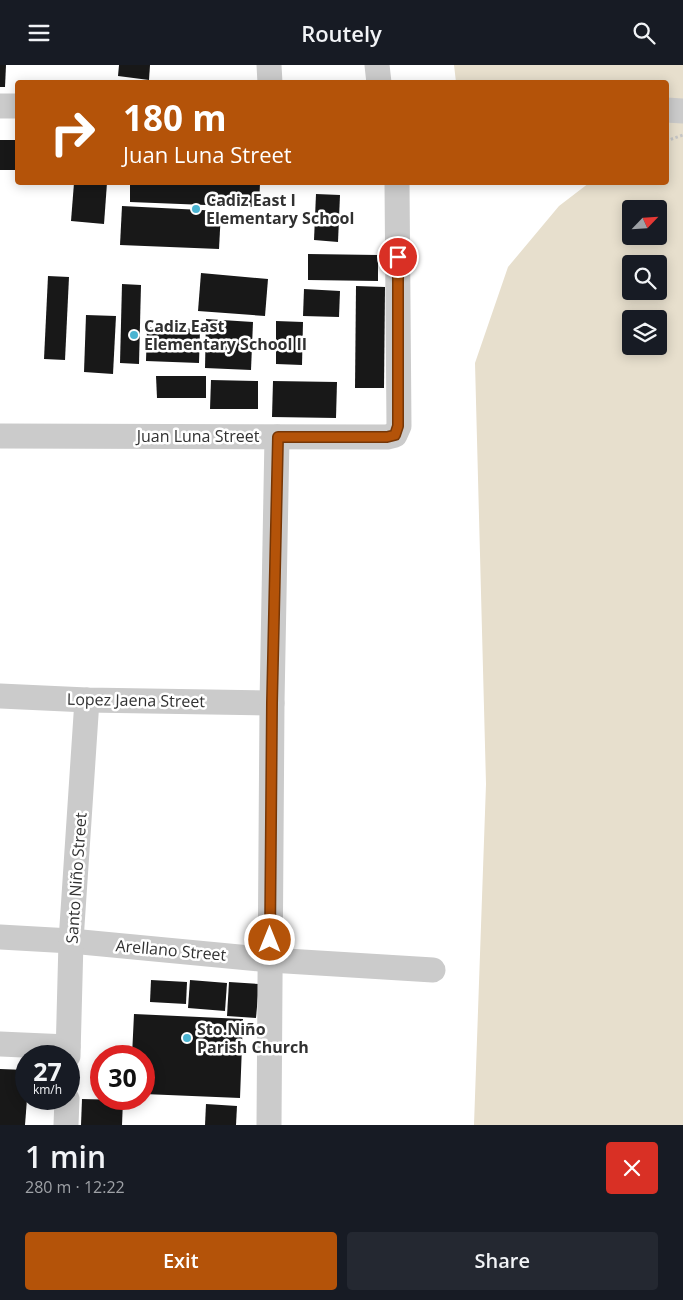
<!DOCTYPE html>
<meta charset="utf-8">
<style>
:root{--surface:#171b24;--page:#242831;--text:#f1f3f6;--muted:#9ea1a6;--accent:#b45309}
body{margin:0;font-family:"Open Sans",sans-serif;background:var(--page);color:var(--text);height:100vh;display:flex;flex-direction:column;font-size:19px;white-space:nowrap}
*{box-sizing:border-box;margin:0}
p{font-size:16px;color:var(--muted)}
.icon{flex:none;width:28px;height:28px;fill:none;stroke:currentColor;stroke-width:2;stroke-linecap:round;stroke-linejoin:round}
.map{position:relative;height:1060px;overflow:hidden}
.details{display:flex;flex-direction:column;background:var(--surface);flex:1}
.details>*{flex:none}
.guide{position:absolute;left:15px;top:15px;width:654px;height:105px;border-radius:5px;box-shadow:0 2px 12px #0003;background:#b45309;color:#fff;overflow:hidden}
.needle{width:32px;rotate:65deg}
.fabs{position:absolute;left:622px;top:135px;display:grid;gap:10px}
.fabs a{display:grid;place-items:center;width:45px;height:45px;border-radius:5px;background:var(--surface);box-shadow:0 2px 12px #0003;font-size:25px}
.speed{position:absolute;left:15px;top:980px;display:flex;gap:10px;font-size:25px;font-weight:700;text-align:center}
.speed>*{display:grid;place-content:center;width:65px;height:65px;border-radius:50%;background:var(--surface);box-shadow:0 2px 12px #0003;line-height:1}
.speed small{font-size:12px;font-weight:400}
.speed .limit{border:8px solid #d22;background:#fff;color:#111}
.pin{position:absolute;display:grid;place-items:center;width:42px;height:42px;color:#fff;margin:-21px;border:2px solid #fff;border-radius:50%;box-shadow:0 1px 5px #0007}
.me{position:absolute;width:55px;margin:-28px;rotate:0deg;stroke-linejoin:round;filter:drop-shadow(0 0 4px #0008)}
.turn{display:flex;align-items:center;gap:18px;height:105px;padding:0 25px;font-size:22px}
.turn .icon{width:65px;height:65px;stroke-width:2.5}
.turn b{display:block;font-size:35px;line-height:42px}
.round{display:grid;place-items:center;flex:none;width:52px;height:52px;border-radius:5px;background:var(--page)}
.overview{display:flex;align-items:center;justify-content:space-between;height:85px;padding:0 25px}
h1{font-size:30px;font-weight:600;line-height:38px}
.button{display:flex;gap:10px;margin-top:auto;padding:10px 25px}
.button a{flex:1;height:58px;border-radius:5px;background:var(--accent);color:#fff;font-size:20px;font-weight:600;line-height:58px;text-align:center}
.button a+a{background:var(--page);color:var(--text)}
header{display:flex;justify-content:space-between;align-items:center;height:65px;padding:0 25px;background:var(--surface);font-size:22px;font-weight:600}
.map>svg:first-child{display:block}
</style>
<header><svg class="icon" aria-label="menu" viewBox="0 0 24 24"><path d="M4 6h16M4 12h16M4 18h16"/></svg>Routely<svg class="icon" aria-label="search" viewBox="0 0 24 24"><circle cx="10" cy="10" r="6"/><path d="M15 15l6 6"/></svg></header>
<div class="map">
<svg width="683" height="1060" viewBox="0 0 683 1060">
<rect width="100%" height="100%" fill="#fff"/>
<path fill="#e7dfcd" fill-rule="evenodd" d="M454 0H683V1060H474L486 719 475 298 508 202 559 141 589 118H666V18L456 17ZM631 144H659V171H631ZM631 199H659V226H631ZM631 254H659V281H631Z"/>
<g fill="#181818">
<polygon points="0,0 6,0 5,22 0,22"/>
<polygon points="119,0 150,0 149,15 118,11"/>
<rect x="0" y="75" width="18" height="30"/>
<polygon points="74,118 107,118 104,159 71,156"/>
<polygon points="130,118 260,118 259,142 130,137"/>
<polygon points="316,129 340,130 338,177 314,175"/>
<polygon points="122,141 221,146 219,184 120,180"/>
<polygon points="308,189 378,190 378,216 308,215"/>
<polygon points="201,208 268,214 265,251 198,246"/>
<polygon points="48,211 69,212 65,295 44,294"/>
<polygon points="122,219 141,220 139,299 120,298"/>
<polygon points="356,221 385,222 384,323 355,323"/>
<polygon points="304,224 340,226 339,252 303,251"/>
<polygon points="86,250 116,251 113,309 84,307"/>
<polygon points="206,254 253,257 251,305 205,303"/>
<polygon points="276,256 303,257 302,300 276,299"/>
<polygon points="147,262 200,264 199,298 146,296"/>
<polygon points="156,311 206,311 206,333 157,333"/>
<polygon points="211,315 258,316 258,344 210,344"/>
<polygon points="273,316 337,317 336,353 272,352"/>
<polygon points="151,915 187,917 186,939 150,937"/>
<polygon points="190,915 227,918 225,946 188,943"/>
<polygon points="229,917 259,919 256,953 227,951"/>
<polygon points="134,949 243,954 240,1033 144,1029 144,991 132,991"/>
<polygon points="0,1004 26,1005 27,1034 25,1060 0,1060"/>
<polygon points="82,1034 123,1035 122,1060 81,1060"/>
<polygon points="206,1039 237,1041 236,1060 205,1060"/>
</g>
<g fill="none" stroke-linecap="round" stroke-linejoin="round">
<polyline stroke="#c5c5c5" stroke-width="3" stroke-dasharray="2.5 2.5" stroke-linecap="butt" points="666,76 683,70"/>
<g stroke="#cbcbcb" stroke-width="25">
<polyline points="269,0 270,18"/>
<polyline points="377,0 379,18"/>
<polyline points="0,41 18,41"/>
<polyline points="666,45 683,46"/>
<polyline points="0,371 387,372 395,370 399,361 397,118"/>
<polyline points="0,631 87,635 272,638"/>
<polyline points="0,872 71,876 270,895 433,905"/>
<polyline points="0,979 68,982"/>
<polyline points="68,991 71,876 87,635"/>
<polyline points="66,1060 67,1034"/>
<polyline points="269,1060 272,638 277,372"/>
</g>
</g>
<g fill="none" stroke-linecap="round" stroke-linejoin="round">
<defs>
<polyline id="route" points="270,875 272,638 278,372 387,372 395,370 398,361 398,192"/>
</defs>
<use href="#route" stroke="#753606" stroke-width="12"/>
<use href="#route" stroke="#b45309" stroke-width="9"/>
</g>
<g fill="#4bb4d1" stroke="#fff" stroke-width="2">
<circle cx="196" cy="144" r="5"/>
<circle cx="134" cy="270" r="5"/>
<circle cx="187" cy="973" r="5"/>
</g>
<g text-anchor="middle" stroke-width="5" stroke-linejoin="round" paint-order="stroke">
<g font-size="16" font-weight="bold" fill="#313131" stroke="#fff" text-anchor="start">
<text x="206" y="141">Cadiz East I<tspan x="206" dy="18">Elementary School</tspan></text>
<text x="144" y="267">Cadiz East<tspan x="144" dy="18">Elementary School II</tspan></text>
<text x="197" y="970">Sto.Niño<tspan x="197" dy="18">Parish Church</tspan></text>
</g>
<g font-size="16" fill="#313131" stroke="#fff">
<text x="198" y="377">Juan Luna Street</text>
<text transform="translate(136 635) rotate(1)" y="6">Lopez Jaena Street</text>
<text transform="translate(76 813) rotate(-86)" y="6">Santo Niño Street</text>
<text transform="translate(171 885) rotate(5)" y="6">Arellano Street</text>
</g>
</g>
</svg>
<div class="fabs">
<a><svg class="needle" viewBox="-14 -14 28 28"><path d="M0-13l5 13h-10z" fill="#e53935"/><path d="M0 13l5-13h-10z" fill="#9ea1a6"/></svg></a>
<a><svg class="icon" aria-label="search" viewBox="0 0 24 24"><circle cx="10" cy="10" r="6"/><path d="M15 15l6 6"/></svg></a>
<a><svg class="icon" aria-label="layers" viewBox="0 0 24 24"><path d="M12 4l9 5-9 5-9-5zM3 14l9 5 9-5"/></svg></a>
</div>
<div class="speed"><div>27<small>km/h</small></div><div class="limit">30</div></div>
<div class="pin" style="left:398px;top:192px;background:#d93025"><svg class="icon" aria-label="arrive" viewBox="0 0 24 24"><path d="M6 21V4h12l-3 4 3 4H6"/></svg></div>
<svg class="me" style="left:270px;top:875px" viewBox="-20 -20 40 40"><circle r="17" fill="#b45309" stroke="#fff" stroke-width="3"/><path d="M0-11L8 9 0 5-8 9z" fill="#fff"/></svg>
<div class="guide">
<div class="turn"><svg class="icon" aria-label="right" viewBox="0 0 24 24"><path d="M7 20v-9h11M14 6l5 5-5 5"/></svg><div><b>180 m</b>Juan Luna Street</div></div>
</div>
</div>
<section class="details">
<div class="overview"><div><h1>1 min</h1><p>280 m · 12:22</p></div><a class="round" style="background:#d93025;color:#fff"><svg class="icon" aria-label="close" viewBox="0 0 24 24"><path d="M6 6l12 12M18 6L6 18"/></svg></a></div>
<div class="button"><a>Exit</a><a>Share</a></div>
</section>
